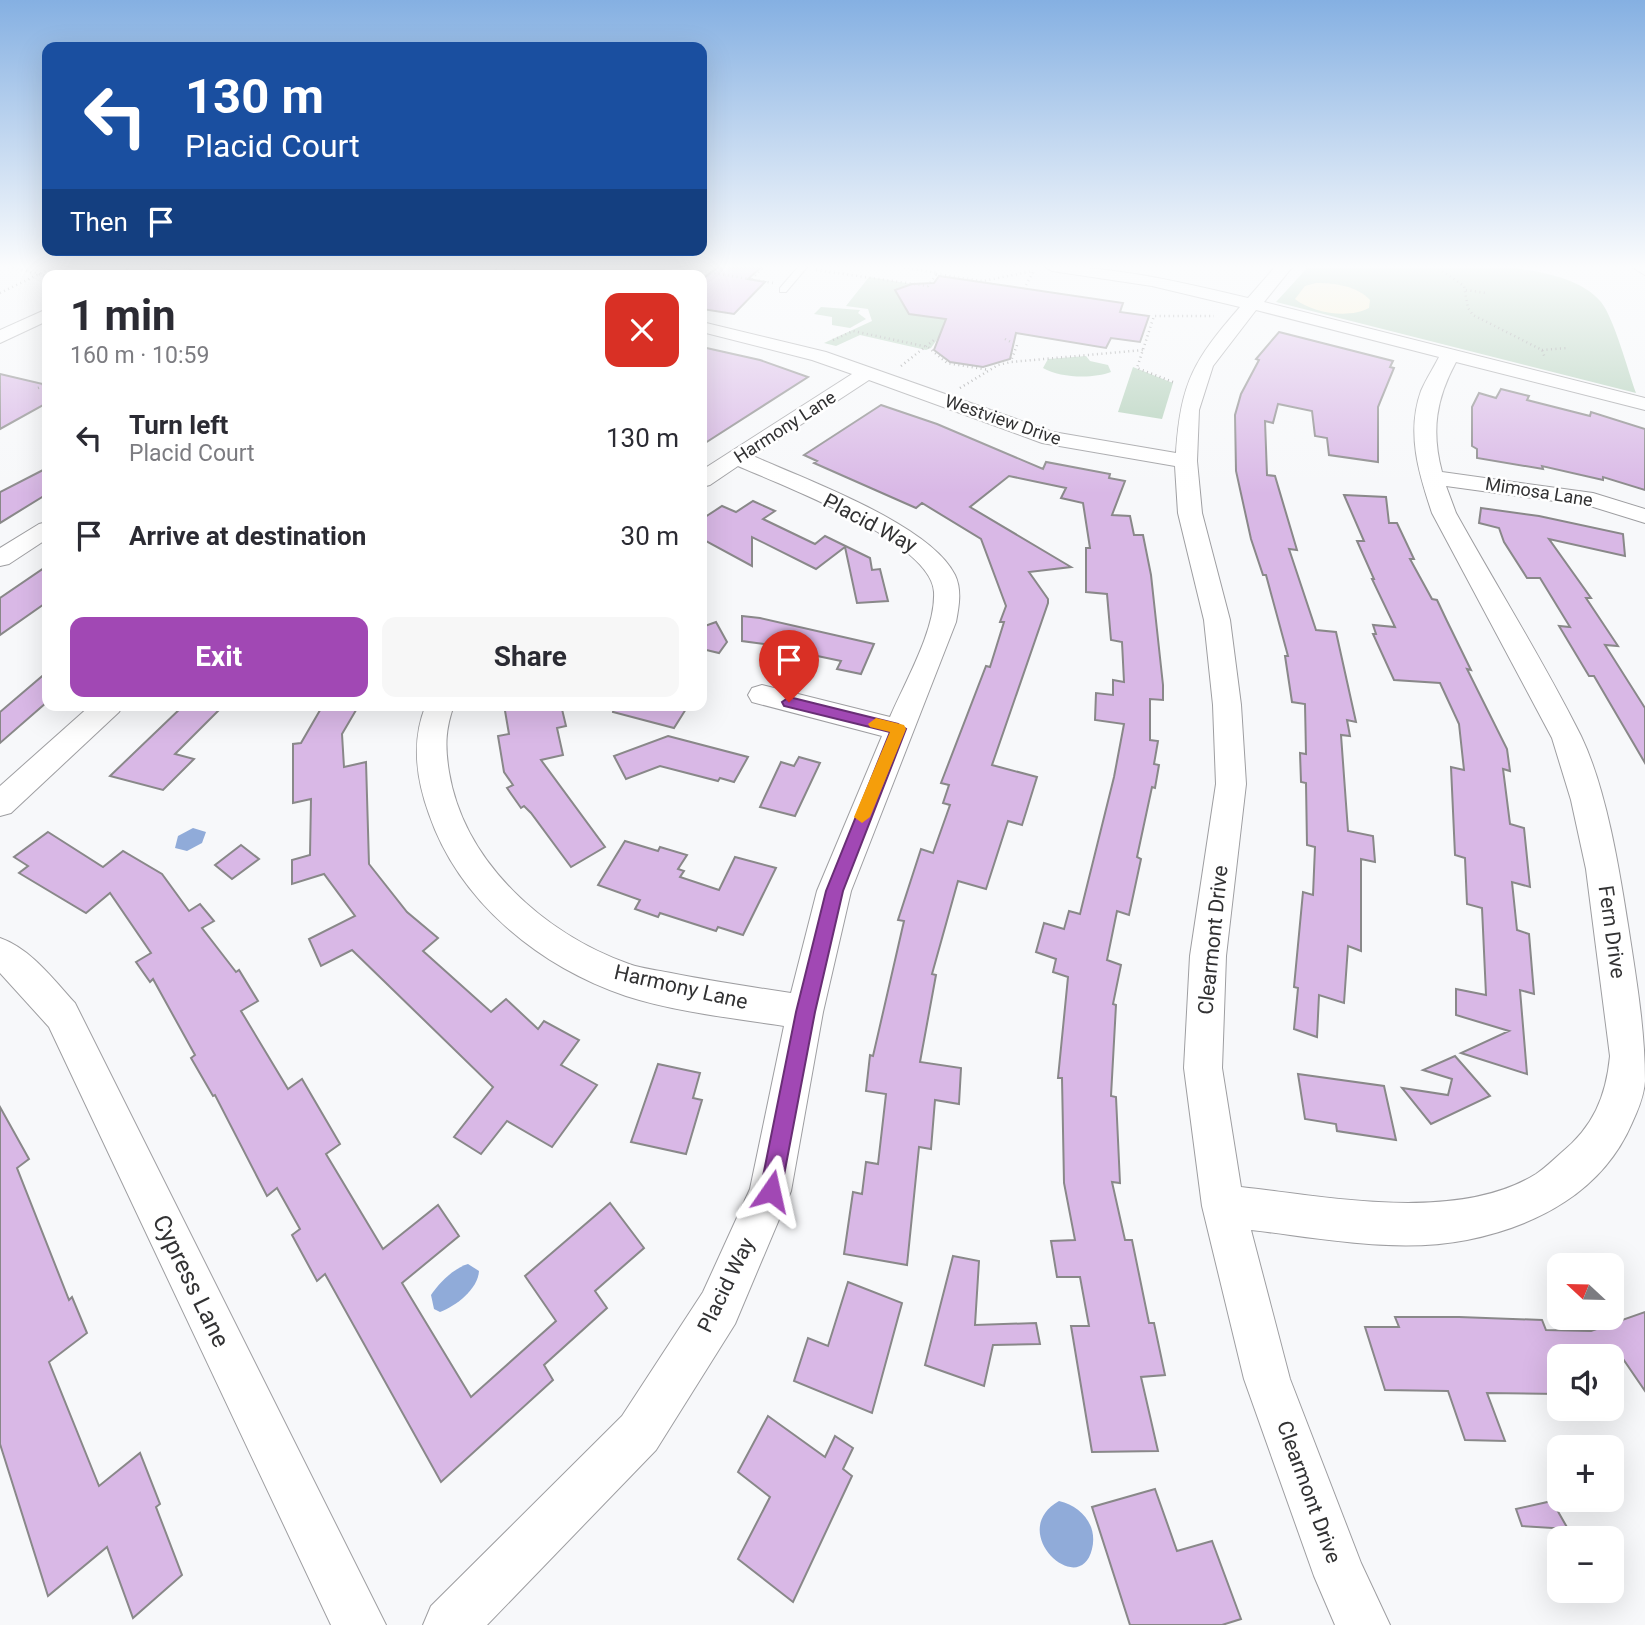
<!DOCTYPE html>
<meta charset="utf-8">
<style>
:root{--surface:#fff;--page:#f7f7f7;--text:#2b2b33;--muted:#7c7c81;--accent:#a148b4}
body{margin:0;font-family:Roboto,sans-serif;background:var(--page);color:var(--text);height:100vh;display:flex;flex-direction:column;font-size:26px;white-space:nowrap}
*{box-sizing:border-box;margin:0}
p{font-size:23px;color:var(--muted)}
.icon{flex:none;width:38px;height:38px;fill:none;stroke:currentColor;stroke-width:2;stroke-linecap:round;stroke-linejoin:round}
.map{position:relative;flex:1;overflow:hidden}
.details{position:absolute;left:42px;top:270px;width:665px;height:441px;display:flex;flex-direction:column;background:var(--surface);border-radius:14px;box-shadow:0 7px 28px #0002}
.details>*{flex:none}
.banner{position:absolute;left:42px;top:42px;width:665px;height:214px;border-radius:14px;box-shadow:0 7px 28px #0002;background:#1a4fa0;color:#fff;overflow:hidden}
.needle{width:46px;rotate:292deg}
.buttons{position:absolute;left:1547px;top:1253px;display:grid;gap:14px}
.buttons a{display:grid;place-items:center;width:77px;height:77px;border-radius:14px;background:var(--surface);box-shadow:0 7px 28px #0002;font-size:35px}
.pin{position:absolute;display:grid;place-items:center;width:60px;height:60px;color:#fff;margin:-72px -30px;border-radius:50% 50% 50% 0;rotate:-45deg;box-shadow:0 0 7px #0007}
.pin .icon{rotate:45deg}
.me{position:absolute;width:77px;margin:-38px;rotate:11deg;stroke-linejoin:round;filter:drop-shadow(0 0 5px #0008)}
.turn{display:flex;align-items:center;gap:24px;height:147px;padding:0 28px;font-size:32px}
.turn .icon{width:91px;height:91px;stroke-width:2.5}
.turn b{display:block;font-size:49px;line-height:60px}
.then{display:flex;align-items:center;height:66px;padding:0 28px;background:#0003;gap:14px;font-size:26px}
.round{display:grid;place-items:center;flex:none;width:74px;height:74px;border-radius:14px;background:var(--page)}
.overview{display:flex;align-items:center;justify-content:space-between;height:119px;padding:0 28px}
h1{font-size:42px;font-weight:700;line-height:52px}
.cta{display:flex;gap:14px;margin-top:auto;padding:14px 28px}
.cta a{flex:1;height:80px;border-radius:14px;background:var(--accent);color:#fff;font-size:28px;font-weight:700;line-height:80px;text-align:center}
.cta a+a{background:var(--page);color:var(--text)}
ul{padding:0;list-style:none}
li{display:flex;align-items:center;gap:21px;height:98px;padding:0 28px}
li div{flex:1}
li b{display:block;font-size:26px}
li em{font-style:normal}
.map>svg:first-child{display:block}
</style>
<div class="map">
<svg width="1645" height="1625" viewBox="0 0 1645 1625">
<rect width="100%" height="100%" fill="#f7f8fa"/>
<g fill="#b1cfb8">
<path d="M1500 266C1533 271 1578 275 1601 302 1614 318 1628 371 1636 393L1276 302 1308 267Z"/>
<polygon points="869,277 912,284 896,290 914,314 980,324 941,334 931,348 926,350 860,335 836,346 824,343 872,321 868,309 846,306"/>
<polygon points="821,307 860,310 858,313 866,319 850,328 832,325 832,317 814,314"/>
<path d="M1086 356 1090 361 1108 365 1111 372C1093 379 1060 378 1043 368L1048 359Z"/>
<polygon points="1133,367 1173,383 1162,419 1118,412"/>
</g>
<path fill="#f8eec9" d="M1316 283C1335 283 1357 286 1370 300L1369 308C1349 319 1312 313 1295 299L1305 286Z"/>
<g fill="#90abd9">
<polygon points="193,828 206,832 202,843 187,851 175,848 178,836"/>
<path d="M468 1264 479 1271C478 1289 456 1306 440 1312L434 1309 431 1295C439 1283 454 1268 468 1264Z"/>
<path d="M1059 1501C1081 1506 1098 1525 1092 1549 1080 1600 1005 1532 1059 1501Z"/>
</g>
<g fill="#d9b8e6" stroke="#898889" stroke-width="2">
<polygon points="718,267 761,267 748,279 765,282 734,314 702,309 702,279"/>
<polygon points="939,276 1123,303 1120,312 1149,316 1140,342 1111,338 1106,348 1016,333 1010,359 983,367 950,362 934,350 946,319 909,314 895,290 912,284 934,283"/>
<polygon points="1279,332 1393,361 1390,367 1394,368 1378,407 1378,462 1329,455 1327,438 1315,436 1312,411 1278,404 1273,423 1265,421 1267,475 1275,476 1297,550 1289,549 1316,630 1336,632 1356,722 1347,720 1350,736 1341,735 1348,831 1373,836 1375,862 1361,859 1361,951 1348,946 1344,1003 1319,995 1317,1037 1294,1029 1298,988 1294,987 1303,892 1313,895 1315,847 1307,845 1306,783 1301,782 1300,753 1306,754 1305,704 1292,702 1285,656 1288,656 1266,575 1263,575 1251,539 1236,471 1235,415 1241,394 1259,360 1256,359"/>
<polygon points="702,347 760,360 808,377 702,445"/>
<polygon points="0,374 47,385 47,403 0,429"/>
<polygon points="1501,389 1529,396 1527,400 1590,416 1591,412 1645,429 1645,490 1603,477 1603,480 1542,466 1543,469 1477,458 1477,449 1472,446 1472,407 1479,393 1496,398"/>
<polygon points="881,405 937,424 1043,469 1046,462 1110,474 1109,478 1125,481 1112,515 1130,516 1134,535 1143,535 1151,575 1163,685 1163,700 1150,699 1150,740 1158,741 1154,764 1159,765 1155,788 1152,787 1137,857 1141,859 1129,915 1117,911 1107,960 1121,965 1113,1004 1116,1005 1111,1096 1116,1097 1120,1183 1112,1182 1125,1240 1132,1240 1149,1323 1154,1323 1165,1375 1141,1377 1158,1451 1092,1452 1071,1326 1089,1326 1080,1277 1057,1277 1051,1241 1075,1240 1064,1183 1062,1078 1058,1078 1068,977 1053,972 1056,959 1036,952 1044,923 1064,929 1069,911 1080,914 1114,777 1124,724 1095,720 1096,693 1113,695 1113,680 1124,682 1122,642 1111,640 1107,594 1086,592 1086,548 1090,548 1083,503 1061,498 1066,488 1009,476 970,507 1071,567 1029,572 1048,599 1048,603 992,765 1037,777 1022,825 1008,821 986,889 958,881 932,974 936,975 920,1062 961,1068 959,1104 935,1100 931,1149 919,1147 907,1265 844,1254 853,1192 862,1194 866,1162 878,1164 886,1094 866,1091 870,1055 873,1056 904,921 898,920 921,849 933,853 950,805 943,803 949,785 941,783 986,666 990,667 1004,622 1000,622 1006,606 981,539 922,503 916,508 814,463 817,461 804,455"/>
<polygon points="47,468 47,494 0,523 0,492"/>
<polygon points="1344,495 1386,497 1389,523 1397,523 1414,559 1410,559 1432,599 1437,600 1447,621 1471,670 1467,669 1507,749 1510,771 1503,769 1510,824 1524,828 1530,887 1512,882 1517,930 1529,934 1534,994 1520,990 1527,1074 1461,1053 1509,1031 1456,1015 1456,989 1486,995 1482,908 1467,904 1465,858 1455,855 1451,767 1464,770 1459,724 1440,683 1394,680 1373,634 1376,634 1373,625 1395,627 1372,579 1374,579 1357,541 1364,541"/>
<polygon points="753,501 775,511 763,519 815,544 825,536 870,558 872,570 880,569 888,601 857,603 845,547 816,569 752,537 752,566 702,539 702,519 722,506 736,512"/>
<polygon points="1481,508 1539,516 1623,534 1625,556 1549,539 1591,598 1586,598 1618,646 1605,645 1645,708 1645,763 1594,676 1589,676 1559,626 1570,627 1540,578 1527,578 1504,542 1499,528 1479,523"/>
<polygon points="47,566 47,602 0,635 0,598"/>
<polygon points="742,616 760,618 874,644 861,674 837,669 841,661 808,654 810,650 742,641"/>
<polygon points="716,622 727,642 719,653 702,649 702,627"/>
<polygon points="47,672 47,702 0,743 0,712"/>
<polygon points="184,705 224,705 175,754 194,759 163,790 110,776"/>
<polygon points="323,705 359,705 342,734 344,767 366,762 369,864 407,912 438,938 423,951 491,1012 506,999 538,1029 544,1021 579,1040 561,1065 597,1085 552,1147 507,1121 481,1154 454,1137 493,1087 352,950 321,966 309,939 355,916 324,874 292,884 292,860 310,855 311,799 293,803 293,744 301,743"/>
<polygon points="504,705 561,705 566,726 557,728 563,755 541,760 605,847 571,867 531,813 524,806 521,808 507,788 513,785 504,772 498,736 509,734"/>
<polygon points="614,705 670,705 686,709 674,728 613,712"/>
<polygon points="668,736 748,757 734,782 720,778 718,781 660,766 626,779 614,756"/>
<polygon points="799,757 820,763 795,816 760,807 781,762 794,766"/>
<polygon points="48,832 103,867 123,851 162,874 189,911 200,904 214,921 202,928 236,972 239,970 258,1001 241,1011 288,1089 302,1079 340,1144 326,1154 383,1249 438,1205 459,1236 402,1283 471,1397 556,1321 525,1276 610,1203 644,1248 595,1291 607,1308 544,1365 553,1380 441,1482 325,1274 317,1281 292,1235 300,1229 277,1188 267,1196 215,1095 213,1096 191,1058 195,1055 153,979 150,982 136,962 151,953 110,893 86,913 19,873 28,866 14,857"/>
<polygon points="625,841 658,851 660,847 687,855 678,869 684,871 680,877 719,890 735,857 776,868 743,935 718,927 716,931 660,913 658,917 635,909 640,900 598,885"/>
<polygon points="241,845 259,859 232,879 215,865"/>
<polygon points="1455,1056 1490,1096 1431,1124 1402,1088 1448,1095 1452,1079 1423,1070"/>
<polygon points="658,1064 700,1073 693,1098 702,1100 686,1154 631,1142"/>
<polygon points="1298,1074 1384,1086 1396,1140 1337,1131 1336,1124 1305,1119"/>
<polygon points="0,1107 29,1159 17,1168 69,1300 72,1297 87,1333 49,1362 99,1486 140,1453 160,1504 156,1507 182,1575 133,1618 107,1547 48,1596 0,1444"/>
<polygon points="953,1256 979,1261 975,1325 1036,1323 1040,1344 993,1345 984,1386 925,1365"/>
<polygon points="848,1282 902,1303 872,1413 794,1381 808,1338 828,1346"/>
<polygon points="1645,1312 1645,1391 1621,1356 1559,1356 1559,1394 1487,1393 1505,1441 1465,1440 1448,1391 1385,1390 1365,1327 1399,1327 1395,1317 1459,1317 1542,1320 1546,1330 1591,1331"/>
<polygon points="768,1416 825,1457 835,1436 853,1448 843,1469 852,1476 793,1602 738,1559 770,1497 738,1472"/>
<polygon points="1155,1489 1177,1551 1212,1541 1241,1619 1222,1625 1130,1625 1092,1507"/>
<polygon points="1552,1501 1568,1529 1522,1526 1516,1509"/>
</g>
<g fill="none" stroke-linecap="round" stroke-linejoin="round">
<defs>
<g id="lane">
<polygon points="158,266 176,266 209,275 192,275"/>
<polygon points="799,266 808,266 786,292 780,292 780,288"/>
</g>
<g id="street">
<polygon points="132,266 154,266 141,275 120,275"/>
<polygon points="499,266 516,266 510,275 493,275"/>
<path d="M1044 266C1114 266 1180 282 1248 298L1276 266H1293L1264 302 1645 398V410L1456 362C1436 399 1431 431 1442 472L1593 493 1645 509V523L1590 506 1446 486 1456 513C1497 587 1543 660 1581 736 1606 788 1619 867 1628 925 1636 977 1645 1029 1645 1081 1644 1096 1638 1110 1632 1123 1603 1191 1537 1226 1467 1240 1397 1254 1320 1238 1251 1230L1290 1379 1361 1563 1390 1625H1335L1314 1576 1244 1379 1202 1206 1184 1068 1190 956 1216 784 1213 705 1204 620 1178 513 1175 466 1042 443 869 380 753 456C804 479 930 524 955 575 962 590 959 606 956 622L851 891 823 1012 791 1191 735 1324 656 1450 487 1625H423L431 1606 622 1416 703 1292 750 1189 784 1026C732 1018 676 1012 626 996 540 967 459 902 429 814 416 778 411 741 426 705H454C445 730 445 747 449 772 464 863 545 934 629 964 643 969 657 970 671 973 711 981 751 987 791 993L817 891 882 736 752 702 748 695 752 688 762 685 890 717C905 682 936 629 934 592 931 541 781 485 738 466L710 485 702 487V470L852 374 812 360 702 332V322L826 352 1053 432 1176 453C1181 381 1194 360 1240 307L1152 286 1052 271ZM1256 310 1439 357C1433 369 1426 379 1421 391 1406 433 1419 474 1432 513L1552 738 1571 800 1586 869 1610 1056C1606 1097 1593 1127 1561 1153 1553 1160 1545 1168 1536 1174 1457 1223 1329 1197 1241 1187L1222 1068 1226 956 1246 784 1241 705 1230 620 1202 513 1197 461 1199 410 1213 366Z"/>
<polygon points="1630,266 1645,266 1645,275"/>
<polygon points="47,309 47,321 0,343 0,330"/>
<polygon points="47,522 47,539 9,564 0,566 0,548 39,524"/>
<polygon points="91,705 123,705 119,712 11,813 0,816 0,786"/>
<path d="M0 938C31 949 53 979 75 1003L386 1625H331L49 1027 0 973Z"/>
</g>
</defs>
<use href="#lane" stroke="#9e9ea1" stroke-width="2"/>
<use href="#street" stroke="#9e9ea1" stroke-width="2"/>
<g stroke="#8d8e8f" stroke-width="2.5" stroke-dasharray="1 3.5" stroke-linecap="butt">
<polyline points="4,266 47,276"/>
<polyline points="1435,266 1464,286 1468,308 1473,315 1542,350 1545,358"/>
<polyline points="816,270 928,286 937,273 896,266"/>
<polyline points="701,271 773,283"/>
<polyline points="936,274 983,281 1033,271"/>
<polyline points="752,279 764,266"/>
<polyline points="1024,289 1033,272"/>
<polyline points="1466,290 1486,293"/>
<polyline points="0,293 56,266"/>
<polyline points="1005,339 1017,345 1011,361"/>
<polyline points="833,340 853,331 928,347 947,363 989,370"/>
<polyline points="1542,350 1567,348"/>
<polyline points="901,366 934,340 938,341"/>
<polyline points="1173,382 1137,368 1154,316 1214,316"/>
<polyline points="38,388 47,384"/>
<polyline points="960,388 998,365 1011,362 1143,350"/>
</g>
<use href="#lane" fill="#fff" fill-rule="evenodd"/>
<use href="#street" fill="#fff" fill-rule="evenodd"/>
</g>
<linearGradient id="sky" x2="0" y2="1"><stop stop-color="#85b0e2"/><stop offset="0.54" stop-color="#fbfcfd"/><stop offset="1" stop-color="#fbfcfd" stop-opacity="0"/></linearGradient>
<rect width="1645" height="494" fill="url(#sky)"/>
<polygon fill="#a148b4" stroke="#692f75" stroke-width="2" points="789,697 898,724 906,729 843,891 815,1012 781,1191 778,1198 771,1201 763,1198 760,1191 796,1012 826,891 890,732 784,706 782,702"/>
<polygon fill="#f59e0b" points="876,718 904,725 906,729 870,817 862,823 854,817 890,732 870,727 868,724"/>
<g text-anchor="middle" stroke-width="5" stroke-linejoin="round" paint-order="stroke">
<g font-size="18" fill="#323233" stroke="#fff">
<text transform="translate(1003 420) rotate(19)" y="6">Westview Drive</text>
<text transform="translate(785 427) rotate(-33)" y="6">Harmony Lane</text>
<text transform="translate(1539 492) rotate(9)" y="6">Mimosa Lane</text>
</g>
<g font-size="21" fill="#323233" stroke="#fff">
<text transform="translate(870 523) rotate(28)" y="7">Placid Way</text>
<text transform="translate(1612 932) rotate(82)" y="7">Fern Drive</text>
<text transform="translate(1213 940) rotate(-84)" y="7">Clearmont Drive</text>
<text transform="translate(681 987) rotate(13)" y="7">Harmony Lane</text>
<text transform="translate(726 1285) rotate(-64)" y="7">Placid Way</text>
<text transform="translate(1309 1492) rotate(70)" y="7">Clearmont Drive</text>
</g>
<g font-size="24" fill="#323233" stroke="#fff">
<text transform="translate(191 1281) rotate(64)" y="8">Cypress Lane</text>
</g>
</g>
</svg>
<div class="buttons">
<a><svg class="needle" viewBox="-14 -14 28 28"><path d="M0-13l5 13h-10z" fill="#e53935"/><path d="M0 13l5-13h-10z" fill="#7c7c81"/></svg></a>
<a><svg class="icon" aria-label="sound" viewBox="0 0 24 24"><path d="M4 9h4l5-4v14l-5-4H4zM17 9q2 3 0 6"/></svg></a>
<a>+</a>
<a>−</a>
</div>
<div class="pin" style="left:789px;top:702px;background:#d93025"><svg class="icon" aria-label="arrive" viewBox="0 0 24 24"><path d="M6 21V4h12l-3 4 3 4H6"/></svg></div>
<svg class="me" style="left:771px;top:1191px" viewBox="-20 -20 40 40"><path d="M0-17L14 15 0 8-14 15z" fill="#a148b4" stroke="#fff" stroke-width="4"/></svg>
<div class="banner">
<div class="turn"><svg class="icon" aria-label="left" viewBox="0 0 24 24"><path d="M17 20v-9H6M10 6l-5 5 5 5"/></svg><div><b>130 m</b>Placid Court</div></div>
<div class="then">Then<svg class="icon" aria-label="arrive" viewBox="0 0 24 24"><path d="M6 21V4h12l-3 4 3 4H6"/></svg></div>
</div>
<section class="details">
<div class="overview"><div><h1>1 min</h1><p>160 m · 10:59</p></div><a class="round" style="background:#d93025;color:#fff"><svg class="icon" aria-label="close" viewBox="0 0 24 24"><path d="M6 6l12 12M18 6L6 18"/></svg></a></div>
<ul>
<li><svg class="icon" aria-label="left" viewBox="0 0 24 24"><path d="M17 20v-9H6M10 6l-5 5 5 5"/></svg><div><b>Turn left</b><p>Placid Court</p></div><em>130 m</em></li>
<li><svg class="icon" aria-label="arrive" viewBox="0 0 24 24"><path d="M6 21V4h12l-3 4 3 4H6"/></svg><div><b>Arrive at destination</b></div><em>30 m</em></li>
</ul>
<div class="cta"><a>Exit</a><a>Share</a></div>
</section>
</div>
